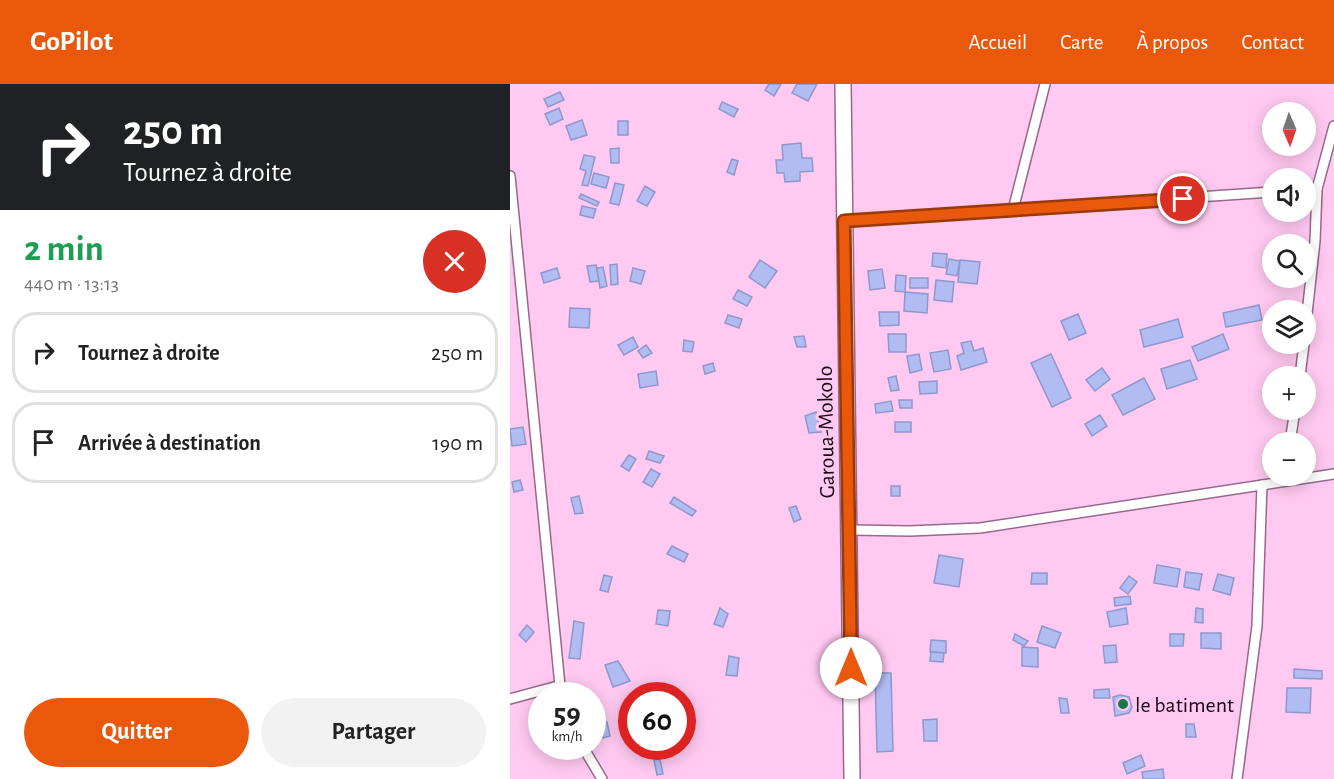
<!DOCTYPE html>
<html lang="fr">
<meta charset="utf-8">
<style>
:root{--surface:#fff;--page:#f2f2f2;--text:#222;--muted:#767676;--line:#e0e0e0;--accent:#ea580c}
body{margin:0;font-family:"Alegreya Sans",sans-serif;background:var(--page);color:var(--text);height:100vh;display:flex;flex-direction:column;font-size:22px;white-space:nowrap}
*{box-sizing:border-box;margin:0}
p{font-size:20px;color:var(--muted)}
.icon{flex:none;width:33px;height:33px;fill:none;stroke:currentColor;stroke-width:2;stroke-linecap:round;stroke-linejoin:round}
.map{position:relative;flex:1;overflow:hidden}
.sheet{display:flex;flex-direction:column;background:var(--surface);width:510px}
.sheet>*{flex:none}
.hud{background:#202124;color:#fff;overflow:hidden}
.needle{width:39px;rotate:178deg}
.fabs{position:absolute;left:752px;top:18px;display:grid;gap:12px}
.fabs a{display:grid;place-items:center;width:54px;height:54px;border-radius:50%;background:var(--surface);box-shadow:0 3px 15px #0003;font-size:30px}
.speed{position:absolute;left:18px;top:598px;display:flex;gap:12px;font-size:30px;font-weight:700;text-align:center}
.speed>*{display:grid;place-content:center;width:78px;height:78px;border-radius:50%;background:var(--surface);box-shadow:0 3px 15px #0003;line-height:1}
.speed small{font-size:15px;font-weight:400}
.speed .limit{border:9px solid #d22;background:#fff;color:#111}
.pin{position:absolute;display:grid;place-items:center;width:51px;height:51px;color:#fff;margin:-26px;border:3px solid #fff;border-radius:50%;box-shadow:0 2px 6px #0007}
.me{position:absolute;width:66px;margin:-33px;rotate:0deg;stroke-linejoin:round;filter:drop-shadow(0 0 4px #0008)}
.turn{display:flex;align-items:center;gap:21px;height:126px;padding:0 24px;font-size:27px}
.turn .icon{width:78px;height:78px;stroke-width:2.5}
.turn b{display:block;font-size:42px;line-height:51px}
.round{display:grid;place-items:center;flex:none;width:63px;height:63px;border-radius:32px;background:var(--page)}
.summary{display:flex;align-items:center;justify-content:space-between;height:102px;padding:0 24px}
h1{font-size:36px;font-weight:600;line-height:45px;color:#1e9e55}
.action{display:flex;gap:12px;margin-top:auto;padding:12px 24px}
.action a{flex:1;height:69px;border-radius:36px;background:var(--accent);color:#fff;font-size:24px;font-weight:600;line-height:69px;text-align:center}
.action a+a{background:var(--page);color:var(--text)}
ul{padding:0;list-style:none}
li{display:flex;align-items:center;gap:18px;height:81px;margin:0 12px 9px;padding:0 12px;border:3px solid var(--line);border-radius:24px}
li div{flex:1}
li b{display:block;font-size:22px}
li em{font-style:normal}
header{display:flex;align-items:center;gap:36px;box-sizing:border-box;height:84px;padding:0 30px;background:var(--accent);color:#fff}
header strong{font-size:28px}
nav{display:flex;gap:33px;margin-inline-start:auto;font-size:21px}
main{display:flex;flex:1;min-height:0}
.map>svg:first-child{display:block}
</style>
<header>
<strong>GoPilot</strong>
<nav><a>Accueil</a><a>Carte</a><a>À propos</a><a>Contact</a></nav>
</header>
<main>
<section class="sheet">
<div class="hud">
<div class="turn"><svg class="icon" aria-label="right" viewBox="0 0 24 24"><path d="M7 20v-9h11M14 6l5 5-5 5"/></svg><div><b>250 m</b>Tournez à droite</div></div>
</div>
<div class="summary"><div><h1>2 min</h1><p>440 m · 13:13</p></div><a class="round" style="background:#d93025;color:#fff"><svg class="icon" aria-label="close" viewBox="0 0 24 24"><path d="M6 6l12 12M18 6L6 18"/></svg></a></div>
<ul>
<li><svg class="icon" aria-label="right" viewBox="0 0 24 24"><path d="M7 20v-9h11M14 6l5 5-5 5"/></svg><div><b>Tournez à droite</b></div><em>250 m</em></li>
<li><svg class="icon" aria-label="arrive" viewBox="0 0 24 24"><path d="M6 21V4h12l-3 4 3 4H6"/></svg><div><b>Arrivée à destination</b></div><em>190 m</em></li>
</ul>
<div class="action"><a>Quitter</a><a>Partager</a></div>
</section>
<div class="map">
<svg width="824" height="695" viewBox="0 0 824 695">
<rect width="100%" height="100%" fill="#ffc9f1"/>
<g fill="#b1bcf3" stroke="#8e98cc" stroke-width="1.5">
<polygon points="259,0 271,0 264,12 255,6"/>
<polygon points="287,0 307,0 298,17 282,9"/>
<polygon points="50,8 54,16 38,23 34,15"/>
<polygon points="212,18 228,25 224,33 209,25"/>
<polygon points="49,24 53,35 40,41 35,30"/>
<polygon points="72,36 77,51 61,56 56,42"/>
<rect x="108" y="37" width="10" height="14"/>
<polygon points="291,59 292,74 302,74 303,87 290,88 290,97 275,98 274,89 267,89 266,76 273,76 272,61"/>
<polygon points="109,64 109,79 101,79 100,65"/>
<polygon points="74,71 85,73 78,102 72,101 76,87 70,85"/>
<polygon points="222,75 228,77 224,91 217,88"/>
<polygon points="84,89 99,93 96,104 81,100"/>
<polygon points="105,99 114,101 109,121 100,119"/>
<polygon points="135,102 145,108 137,122 127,117"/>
<polygon points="71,110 89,118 87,122 69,114"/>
<polygon points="72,122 86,125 83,134 70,131"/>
<polygon points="423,169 437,170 436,184 422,182"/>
<polygon points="439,175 450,177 447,192 436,190"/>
<polygon points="250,176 267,187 255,204 239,193"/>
<polygon points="450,176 470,178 467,200 448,198"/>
<polygon points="107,180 108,200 101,201 100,181"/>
<polygon points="86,181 89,197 80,198 77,182"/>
<polygon points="93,183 97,202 90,204 87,184"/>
<polygon points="47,184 50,194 34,199 31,189"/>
<polygon points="123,184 135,187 131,200 120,197"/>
<polygon points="372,185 375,204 360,206 358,187"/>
<polygon points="386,191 396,192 395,208 385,207"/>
<rect x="400" y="194" width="18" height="10"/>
<polygon points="426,196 444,198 442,218 424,216"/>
<polygon points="228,206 242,213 237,222 223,215"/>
<polygon points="395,208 418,210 417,229 394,227"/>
<polygon points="749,221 752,236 716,243 713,229"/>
<polygon points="60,224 80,225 79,244 59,243"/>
<polygon points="369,228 389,228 389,241 370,242"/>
<polygon points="568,230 576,249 559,256 551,237"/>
<polygon points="218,231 232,235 229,244 215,239"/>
<polygon points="668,235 673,253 634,263 630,246"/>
<polygon points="378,250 396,250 396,268 379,268"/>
<polygon points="713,250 719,265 688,277 682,263"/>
<polygon points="294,252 296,263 287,263 284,253"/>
<polygon points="123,253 128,263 114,271 108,261"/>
<polygon points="174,256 184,258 182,268 173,267"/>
<polygon points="461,257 464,267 473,264 477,278 451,286 447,272 454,269 451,259"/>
<polygon points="136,261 142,269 133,274 128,267"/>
<polygon points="438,266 441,285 424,288 420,269"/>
<polygon points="409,270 412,286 400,289 397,272"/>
<polygon points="541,270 561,314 542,323 521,279"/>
<polygon points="680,276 687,295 657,305 651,285"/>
<polygon points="203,279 205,287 195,290 193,282"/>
<polygon points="592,284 600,295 585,307 576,296"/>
<polygon points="146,287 148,301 130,304 128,290"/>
<polygon points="386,292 389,306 381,307 378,294"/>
<polygon points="634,294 645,315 613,331 602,311"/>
<polygon points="427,297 427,309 410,310 409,298"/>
<polygon points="389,316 402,316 402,324 390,324"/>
<polygon points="381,317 383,327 366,329 365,320"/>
<polygon points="306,328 311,348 299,349 295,332"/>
<polygon points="590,331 597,342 582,352 575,340"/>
<rect x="385" y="338" width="16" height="10"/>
<polygon points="13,343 16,360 2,362 0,345"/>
<polygon points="139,367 154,372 150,379 136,375"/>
<polygon points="119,371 126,375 119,387 111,382"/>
<polygon points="141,385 150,390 142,403 133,398"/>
<polygon points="10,396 13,406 4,408 2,398"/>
<rect x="381" y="402" width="9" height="10"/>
<polygon points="69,412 73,429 65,430 61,414"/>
<polygon points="164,413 186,427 182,432 160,419"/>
<polygon points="286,422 291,435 284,438 279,424"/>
<polygon points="162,462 178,470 174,478 157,470"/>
<polygon points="429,471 453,475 449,503 424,499"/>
<polygon points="647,481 670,485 667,503 644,499"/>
<polygon points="676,488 692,490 689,506 674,503"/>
<polygon points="522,489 537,489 537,500 521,500"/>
<polygon points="708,490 724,494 720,511 703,506"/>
<polygon points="94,491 102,493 98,508 90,506"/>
<polygon points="619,492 627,498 618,510 610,504"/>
<polygon points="620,512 621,520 605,522 604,514"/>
<polygon points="210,524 218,530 213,543 204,540"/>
<polygon points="616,524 618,540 600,543 597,528"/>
<polygon points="686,524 693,525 693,539 685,538"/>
<polygon points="148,526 160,527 158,542 146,540"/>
<polygon points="64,537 74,539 70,575 59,574"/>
<polygon points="17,541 24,548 16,558 9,551"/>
<polygon points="532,542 551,549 545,564 527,558"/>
<polygon points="691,549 711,549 711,565 691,564"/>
<polygon points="505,550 518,557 514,562 503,556"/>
<polygon points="660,550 674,550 673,562 660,562"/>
<polygon points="421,556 436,557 436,569 420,568"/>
<polygon points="606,561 607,578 595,579 593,562"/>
<polygon points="512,563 528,564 528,583 512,582"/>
<polygon points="421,568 434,569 433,578 420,577"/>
<polygon points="219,572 229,574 227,592 216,591"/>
<polygon points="108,577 120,597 103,603 95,581"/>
<polygon points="784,585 812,587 812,595 784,594"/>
<polygon points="365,589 381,589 383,667 367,668"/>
<polygon points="777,604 801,604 800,629 776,628"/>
<polygon points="599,605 600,614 584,614 584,606"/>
<polygon points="610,611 619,613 622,623 619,629 605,632 603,613"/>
<polygon points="549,614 557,615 559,629 551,629"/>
<polygon points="427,635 427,657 414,657 413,636"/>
<polygon points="97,638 100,652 93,654 89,640"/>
<polygon points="676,640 684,640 686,653 676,653"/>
<polygon points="631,671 635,682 617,690 613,679"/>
<polygon points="150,675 153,690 147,691 144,676"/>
<polygon points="653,685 654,695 633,695 632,688"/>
</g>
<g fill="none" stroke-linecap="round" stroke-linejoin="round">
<defs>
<g id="minor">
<polyline points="0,92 51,612"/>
<polyline points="795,106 807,105"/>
<polyline points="503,126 535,0"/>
<polyline points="334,137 762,108"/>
<polyline points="795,248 805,157 807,105 824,42"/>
<polyline points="790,292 794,260"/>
<polyline points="780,358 785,326"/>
<polyline points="340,446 400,447 470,444 824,390"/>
<polyline points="0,615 48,602"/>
<polyline points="73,663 92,695"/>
<polyline points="727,695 747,542 752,401"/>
</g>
<polyline id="primary" points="333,0 342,695"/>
</defs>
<use href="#minor" stroke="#97688c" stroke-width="12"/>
<use href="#primary" stroke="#97688c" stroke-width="18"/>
<use href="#minor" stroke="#fff" stroke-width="9"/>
<use href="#primary" stroke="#fff" stroke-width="15"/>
</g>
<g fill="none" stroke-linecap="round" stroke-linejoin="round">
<defs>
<polyline id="route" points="341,584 334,137 673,115"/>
</defs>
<use href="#route" stroke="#983908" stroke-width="15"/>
<use href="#route" stroke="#ea580c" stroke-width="10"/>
</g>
<circle fill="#1d7447" stroke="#ffc9f1" stroke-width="2" cx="613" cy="620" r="6"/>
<g text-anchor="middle" stroke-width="6" stroke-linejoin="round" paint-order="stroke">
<g font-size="22" fill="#160512" stroke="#ffc9f1">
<text transform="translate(315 348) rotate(-91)" y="8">Garoua-Mokolo</text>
</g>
<g font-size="22" fill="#160512" stroke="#ffc9f1" text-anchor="start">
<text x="625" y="628">le batiment</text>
</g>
</g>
</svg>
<div class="fabs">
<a><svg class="needle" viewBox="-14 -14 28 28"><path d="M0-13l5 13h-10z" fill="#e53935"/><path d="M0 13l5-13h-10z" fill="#767676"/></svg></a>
<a><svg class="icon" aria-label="sound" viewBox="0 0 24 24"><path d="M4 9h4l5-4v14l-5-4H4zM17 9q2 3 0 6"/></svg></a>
<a><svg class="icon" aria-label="search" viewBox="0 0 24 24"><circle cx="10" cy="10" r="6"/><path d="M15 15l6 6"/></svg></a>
<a><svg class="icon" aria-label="layers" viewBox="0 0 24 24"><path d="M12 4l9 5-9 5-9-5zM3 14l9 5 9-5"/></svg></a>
<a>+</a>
<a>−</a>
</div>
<div class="speed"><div>59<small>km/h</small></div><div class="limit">60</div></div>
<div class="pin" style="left:673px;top:115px;background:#d93025"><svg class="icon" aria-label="arrive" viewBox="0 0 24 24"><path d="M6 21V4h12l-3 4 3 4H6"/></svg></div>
<svg class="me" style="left:341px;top:584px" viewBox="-20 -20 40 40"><circle r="19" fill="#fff"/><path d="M0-13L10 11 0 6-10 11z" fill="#ea580c"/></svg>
</div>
</main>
